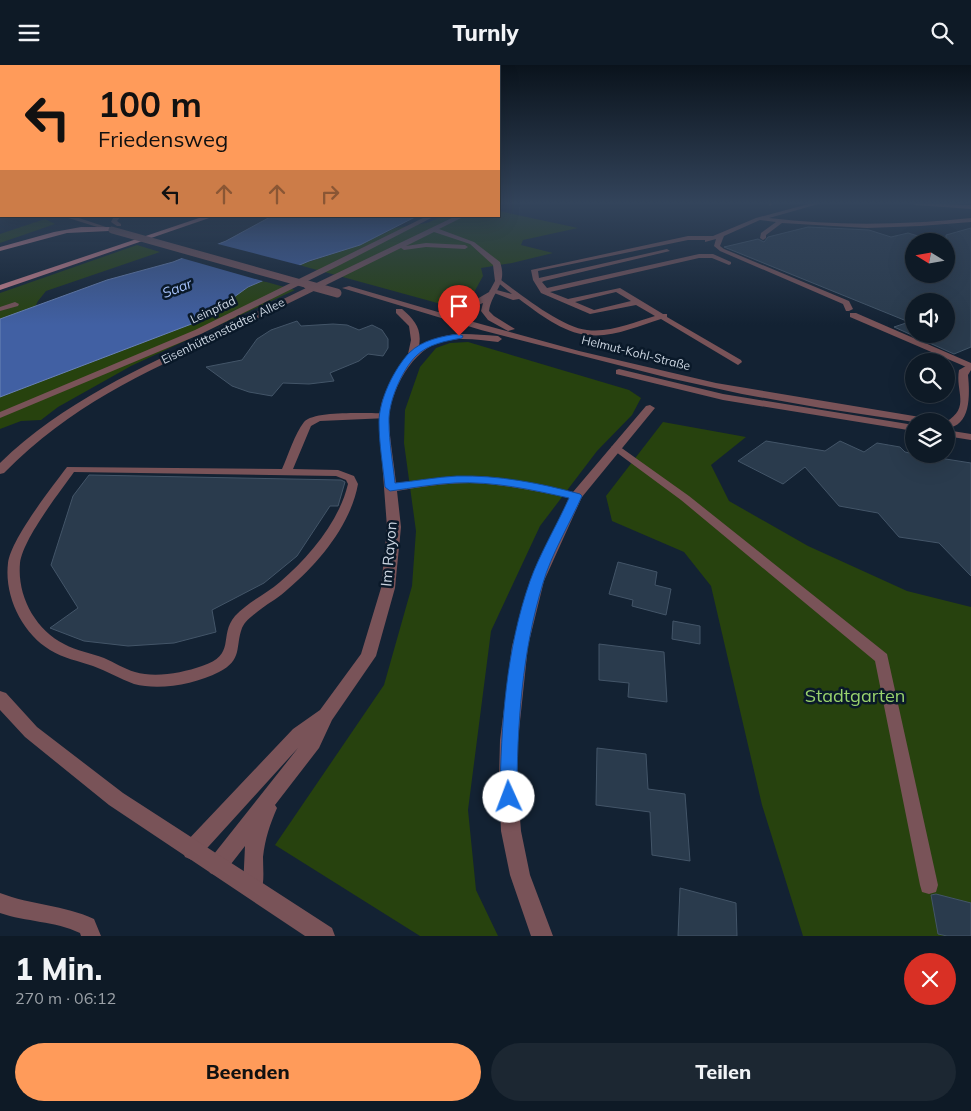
<!DOCTYPE html>
<html lang="de">
<meta charset="utf-8">
<style>
:root{--surface:#0e1a26;--page:#1c2732;--text:#f1f3f6;--muted:#9ba1a7;--line:#2e3843;--accent:#ff9b5a}
body{margin:0;font-family:Mulish,sans-serif;background:var(--page);color:var(--text);height:100vh;display:flex;flex-direction:column;font-size:19px;white-space:nowrap}
*{box-sizing:border-box;margin:0}
p{font-size:16px;color:var(--muted)}
.icon{flex:none;width:28px;height:28px;fill:none;stroke:currentColor;stroke-width:2;stroke-linecap:round;stroke-linejoin:round}
.map{position:relative;height:871px;overflow:hidden}
.sheet{display:flex;flex-direction:column;background:var(--surface);flex:1}
.sheet>*{flex:none}
.top-card{position:absolute;left:0px;top:0px;width:500px;height:152px;box-shadow:0 5px 20px #0002,0 0 0 1px var(--line);background:#ff9b5a;color:#111;overflow:hidden}
.needle{width:32px;rotate:281deg}
.buttons{position:absolute;left:905px;top:168px;display:grid;gap:10px}
.buttons a{display:grid;place-items:center;width:50px;height:50px;border-radius:50%;background:var(--surface);box-shadow:0 5px 20px #0002,0 0 0 1px var(--line);font-size:25px}
.pin{position:absolute;display:grid;place-items:center;width:42px;height:42px;color:#fff;margin:-51px -21px;border-radius:50% 50% 50% 0;rotate:-45deg;box-shadow:0 0 5px #0007}
.pin .icon{rotate:45deg}
.me{position:absolute;width:55px;margin:-28px;rotate:358deg;stroke-linejoin:round;filter:drop-shadow(0 0 4px #0008)}
.turn{display:flex;align-items:center;gap:18px;height:105px;padding:0 15px;font-size:22px}
.turn .icon{width:65px;height:65px;stroke-width:2.5}
.turn b{display:block;font-size:35px;line-height:42px}
.lanes{display:flex;align-items:center;height:48px;padding:0 15px;background:#0003;justify-content:center;gap:25px;direction:ltr}
.lanes .off{opacity:.35}
.round{display:grid;place-items:center;flex:none;width:52px;height:52px;border-radius:26px;background:var(--page)}
.headline{display:flex;align-items:center;justify-content:space-between;height:85px;padding:0 15px}
h1{font-size:30px;font-weight:800;line-height:38px}
.cta{display:flex;gap:10px;margin-top:auto;padding:10px 15px}
.cta a{flex:1;height:58px;border-radius:30px;background:var(--accent);color:#111;font-size:20px;font-weight:800;line-height:58px;text-align:center}
.cta a+a{background:var(--page);color:var(--text)}
header{display:flex;justify-content:space-between;align-items:center;height:65px;padding:0 15px;background:var(--surface);font-size:22px;font-weight:800}
.map>svg:first-child{display:block}
</style>
<header><svg class="icon" aria-label="menu" viewBox="0 0 24 24"><path d="M4 6h16M4 12h16M4 18h16"/></svg>Turnly<svg class="icon" aria-label="search" viewBox="0 0 24 24"><circle cx="10" cy="10" r="6"/><path d="M15 15l6 6"/></svg></header>
<div class="map">
<svg width="971" height="871" viewBox="0 0 971 871">
<rect width="100%" height="100%" fill="#132233"/>
<g fill="#27420e">
<polygon points="499,146 578,163 523,175 521,180 553,188 512,198 481,203 483,211 472,231 452,242 299,200 360,180 395,163 427,158 443,151 499,151"/>
<polygon points="45,154 55,159 0,178 0,169"/>
<polygon points="137,180 160,187 46,226 38,236 35,242 0,254 0,228"/>
<polygon points="263,216 295,225 131,301 58,342 41,355 21,356 0,364 0,332 202,255 248,222"/>
<polygon points="468,277 629,325 641,333 632,350 597,386 540,461 491,566 468,745 476,825 498,871 420,871 275,780 384,620 412,521 416,466 404,378 405,345 420,302 436,283 450,278"/>
<polygon points="663,357 746,372 711,400 729,436 808,481 907,526 971,542 971,871 803,871 762,740 711,521 684,487 612,456 606,431"/>
</g>
<polygon fill="#4160a3" stroke="#6a83b6" points="272,151 417,151 360,180 309,196 248,222 202,255 0,332 0,254 107,215 173,197 226,176"/>
<polygon fill="#132233" points="214,178 303,201 266,217 178,192"/>
<g fill="#2a3b4d" stroke="#435568" fill-rule="evenodd">
<path d="M808 162 869 165 891 172 908 168 935 176H914V209H946V170L971 163V282L954 289 894 262 909 257 724 182 758 174 764 177 768 172ZM914 236H946V269H914Z"/>
<polygon points="297,256 301,261 333,259 347,260 359,265 372,260 382,265 388,274 388,283 383,291 368,289 359,296 330,308 334,316 309,319 283,318 272,331 249,327 232,321 206,302 242,295 257,274 271,265"/>
<polygon points="766,376 825,386 840,376 864,387 877,378 900,382 905,387 914,389 971,398 971,511 939,478 899,472 878,448 839,441 805,402 783,419 738,396"/>
<polygon points="89,410 341,415 345,417 338,441 330,441 297,491 264,518 212,545 216,567 174,578 128,581 84,576 50,563 78,543 51,500 73,431"/>
<polygon points="618,497 657,507 655,520 671,524 666,550 632,541 633,535 609,529"/>
<polygon points="673,556 700,561 700,579 672,574"/>
<polygon points="599,579 664,587 667,637 628,632 629,618 599,615"/>
<polygon points="597,683 646,689 648,724 685,729 690,796 652,790 650,747 596,740"/>
<polygon points="680,823 736,838 737,871 678,871"/>
<polygon points="936,829 971,838 971,871 947,871 938,869 931,830"/>
</g>
<g fill="none" stroke-linecap="round" stroke-linejoin="round">
<g fill="#795358" fill-rule="evenodd">
<polygon points="768,138 773,138 770,141"/>
<path d="M812 138H822L769 153C836 161 903 160 971 153V157L920 161 867 163 782 158 766 170V173L763 175 760 173 761 168 776 157 760 155 724 171 720 181 724 184 849 236 853 244 849 246H846L843 239 720 186 714 181 716 174 705 177V175H688L538 206 539 213 667 184 670 186 544 216 542 217 547 223 699 189H713L731 197V199L729 200 712 193H699L550 227 568 234 620 223 663 249H667V252L741 295 742 297 738 300 661 254C638 261 612 273 588 270 563 268 538 248 519 234L513 235 489 226 493 224 512 229 496 216 501 215C521 230 563 263 587 265 610 268 634 257 655 251L636 240 590 249 541 228 533 215 531 205 688 171H713L756 153ZM616 227 631 236 594 245 575 237Z"/>
<polygon points="427,151 435,151 340,200 201,269 0,353 0,347 195,265"/>
<polygon points="15,237 19,239 18,241 0,246 0,242"/>
<polygon points="850,248 856,248 971,298 971,304 850,252"/>
<path d="M385 348 388 349V353L320 356 311 361 293 404 338 405 354 411 358 419C351 459 319 498 288 524 280 532 270 537 261 544 255 549 245 555 242 563 235 582 243 595 219 607 195 619 160 626 134 619 120 614 107 606 93 601 78 596 63 593 50 585 22 568 4 531 8 498 11 474 52 422 67 402L282 404C288 391 295 368 304 357 315 345 368 349 385 348ZM74 407 336 411 346 415 348 419C339 457 309 492 280 517 266 529 248 537 235 551 218 571 237 590 202 601 182 608 155 613 135 607 124 604 114 597 104 593 91 588 77 586 64 579 35 564 17 531 20 498 23 474 59 428 74 407Z"/>
<polygon points="616,379 689,431 887,589 938,820 936,827 929,829 922,827 920,820 875,596 681,435 612,384 611,382"/>
<path d="M0 828C31 840 64 840 94 854L101 871H81L80 868C55 856 26 857 0 848Z"/>
</g>
<g fill="#795358" fill-rule="evenodd">
<polygon points="912,138 971,140 971,144 915,140"/>
<path d="M396 244H402C415 255 422 264 419 281 448 265 466 269 498 271L502 274 498 277C480 275 462 272 444 276 413 282 389 327 389 357 390 377 394 398 396 418 420 415 445 411 469 411 504 411 539 420 573 427L646 341 650 340 655 343 582 432 544 516 528 581 518 675 517 715 521 766 530 810 553 871H531L510 810 501 766 499 715 500 675 512 581 530 516 569 433C536 426 503 419 470 418 445 418 421 422 397 426L401 462 395 523 376 591 332 655 319 683 275 740 277 743C270 759 265 774 263 792 263 805 265 818 260 830L253 833 246 830 243 823 245 781 224 808 217 811 210 808 207 801 210 794 298 683 199 792 192 795 185 792 182 785 185 778 293 664 320 645 361 589 381 523 387 462 379 356 382 336 390 317 408 289 411 275 409 261 396 248Z"/>
<path d="M971 298V305L968 310C970 330 971 362 946 363V357C971 342 955 327 959 305Z"/>
</g>
<g fill="#795358" fill-rule="evenodd">
<polygon points="62,151 73,151 115,165 110,166"/>
<polygon points="114,151 121,151 117,156 121,159 121,161 117,161 111,157"/>
<path d="M456 151H465L439 164 474 177 500 197C508 220 492 226 489 246L494 251 515 264 508 266 488 255 481 246 483 238 464 246 448 250 579 286 716 318 926 353 931 356 914 357 821 343 742 329 669 313 481 265 342 223 349 221 438 247 465 241 489 227 495 216 493 200 470 179 434 167 406 181 426 178 465 180 468 182 465 184 426 182 404 185 401 183C342 212 283 241 224 270 140 310 71 340 4 408L0 409V398C63 337 140 303 218 266 297 227 377 189 456 151Z"/>
<polygon points="619,304 723,329 914,360 914,366 723,335 616,309 616,305"/>
<polygon points="946,365 971,369 971,375 946,371"/>
<polygon points="0,626 6,628 37,662 123,728 332,863 335,871 305,871 109,740 25,672 0,645"/>
</g>
<g fill="#d1838e" fill-rule="evenodd">
<polygon points="205,151 215,151 0,225 0,220"/>
<polygon points="81,162 109,162 112,164 109,166 67,168 0,186 0,182 54,167"/>
</g>
<polyline stroke="#795358" stroke-width="7" points="112,165 312,221"/>
<polyline stroke="#795358" stroke-width="9" points="308,220 337,228"/>
</g>
<linearGradient id="sky" x2="0" y2="1"><stop stop-color="#0a131c"/><stop offset="0.53" stop-color="#33445b"/><stop offset="1" stop-color="#33445b" stop-opacity="0"/></linearGradient>
<rect width="971" height="260" fill="url(#sky)"/>
<path fill="#1a73e8" stroke="#114b97" d="M459 269 463 271 462 273C446 276 428 279 416 291 402 305 388 337 389 357 389 378 393 398 395 418 416 416 437 412 457 411 498 410 541 418 580 429L582 431C570 458 551 490 543 518 522 587 517 660 517 732L515 738 509 740 503 738 500 732C501 660 506 584 530 516 540 488 557 460 569 433 533 425 493 416 455 418 434 419 412 423 390 426L385 422C383 401 379 379 379 357 379 335 394 304 409 288 422 275 442 271 459 269Z"/>
<g text-anchor="middle" stroke-width="5" stroke-linejoin="round" paint-order="stroke">
<g font-size="12" fill="#cbd5e1" stroke="#0a1929">
<text transform="translate(213 245) rotate(-25)" y="4">Leinpfad</text>
<text transform="translate(223 266) rotate(-26)" y="4">Eisenhüttenstädter Allee</text>
<text transform="translate(636 288) rotate(14)" y="4">Helmut-Kohl-Straße</text>
</g>
<g font-size="14" font-style="italic" fill="#a6c2fb" stroke="#0a1929">
<text transform="translate(177 223) rotate(-21)" y="5">Saar</text>
</g>
<g font-size="15" fill="#cbd5e1" stroke="#0a1929">
<text transform="translate(389 489) rotate(-85)" y="5">Im Rayon</text>
</g>
<g font-size="18" fill="#99d26d" stroke="#0a1929">
<text x="855" y="637">Stadtgarten</text>
</g>
</g>
</svg>
<div class="buttons">
<a><svg class="needle" viewBox="-14 -14 28 28"><path d="M0-13l5 13h-10z" fill="#e53935"/><path d="M0 13l5-13h-10z" fill="#9ba1a7"/></svg></a>
<a><svg class="icon" aria-label="sound" viewBox="0 0 24 24"><path d="M4 9h4l5-4v14l-5-4H4zM17 9q2 3 0 6"/></svg></a>
<a><svg class="icon" aria-label="search" viewBox="0 0 24 24"><circle cx="10" cy="10" r="6"/><path d="M15 15l6 6"/></svg></a>
<a><svg class="icon" aria-label="layers" viewBox="0 0 24 24"><path d="M12 4l9 5-9 5-9-5zM3 14l9 5 9-5"/></svg></a>
</div>
<div class="pin" style="left:459px;top:271px;background:#d93025"><svg class="icon" aria-label="arrive" viewBox="0 0 24 24"><path d="M6 21V4h12l-3 4 3 4H6"/></svg></div>
<svg class="me" style="left:509px;top:732px" viewBox="-20 -20 40 40"><circle r="19" fill="#fff"/><path d="M0-13L10 11 0 6-10 11z" fill="#1a73e8"/></svg>
<div class="top-card">
<div class="turn"><svg class="icon" aria-label="left" viewBox="0 0 24 24"><path d="M17 20v-9H6M10 6l-5 5 5 5"/></svg><div><b>100 m</b>Friedensweg</div></div>
<div class="lanes"><svg class="icon" aria-label="left" viewBox="0 0 24 24"><path d="M17 20v-9H6M10 6l-5 5 5 5"/></svg><svg class="icon off" aria-label="ahead" viewBox="0 0 24 24"><path d="M12 20V5M6 11l6-6 6 6"/></svg><svg class="icon off" aria-label="ahead" viewBox="0 0 24 24"><path d="M12 20V5M6 11l6-6 6 6"/></svg><svg class="icon off" aria-label="right" viewBox="0 0 24 24"><path d="M7 20v-9h11M14 6l5 5-5 5"/></svg></div>
</div>
</div>
<section class="sheet">
<div class="headline"><div><h1>1 Min.</h1><p>270 m · 06:12</p></div><a class="round" style="background:#d93025;color:#fff"><svg class="icon" aria-label="close" viewBox="0 0 24 24"><path d="M6 6l12 12M18 6L6 18"/></svg></a></div>
<div class="cta"><a>Beenden</a><a>Teilen</a></div>
</section>
